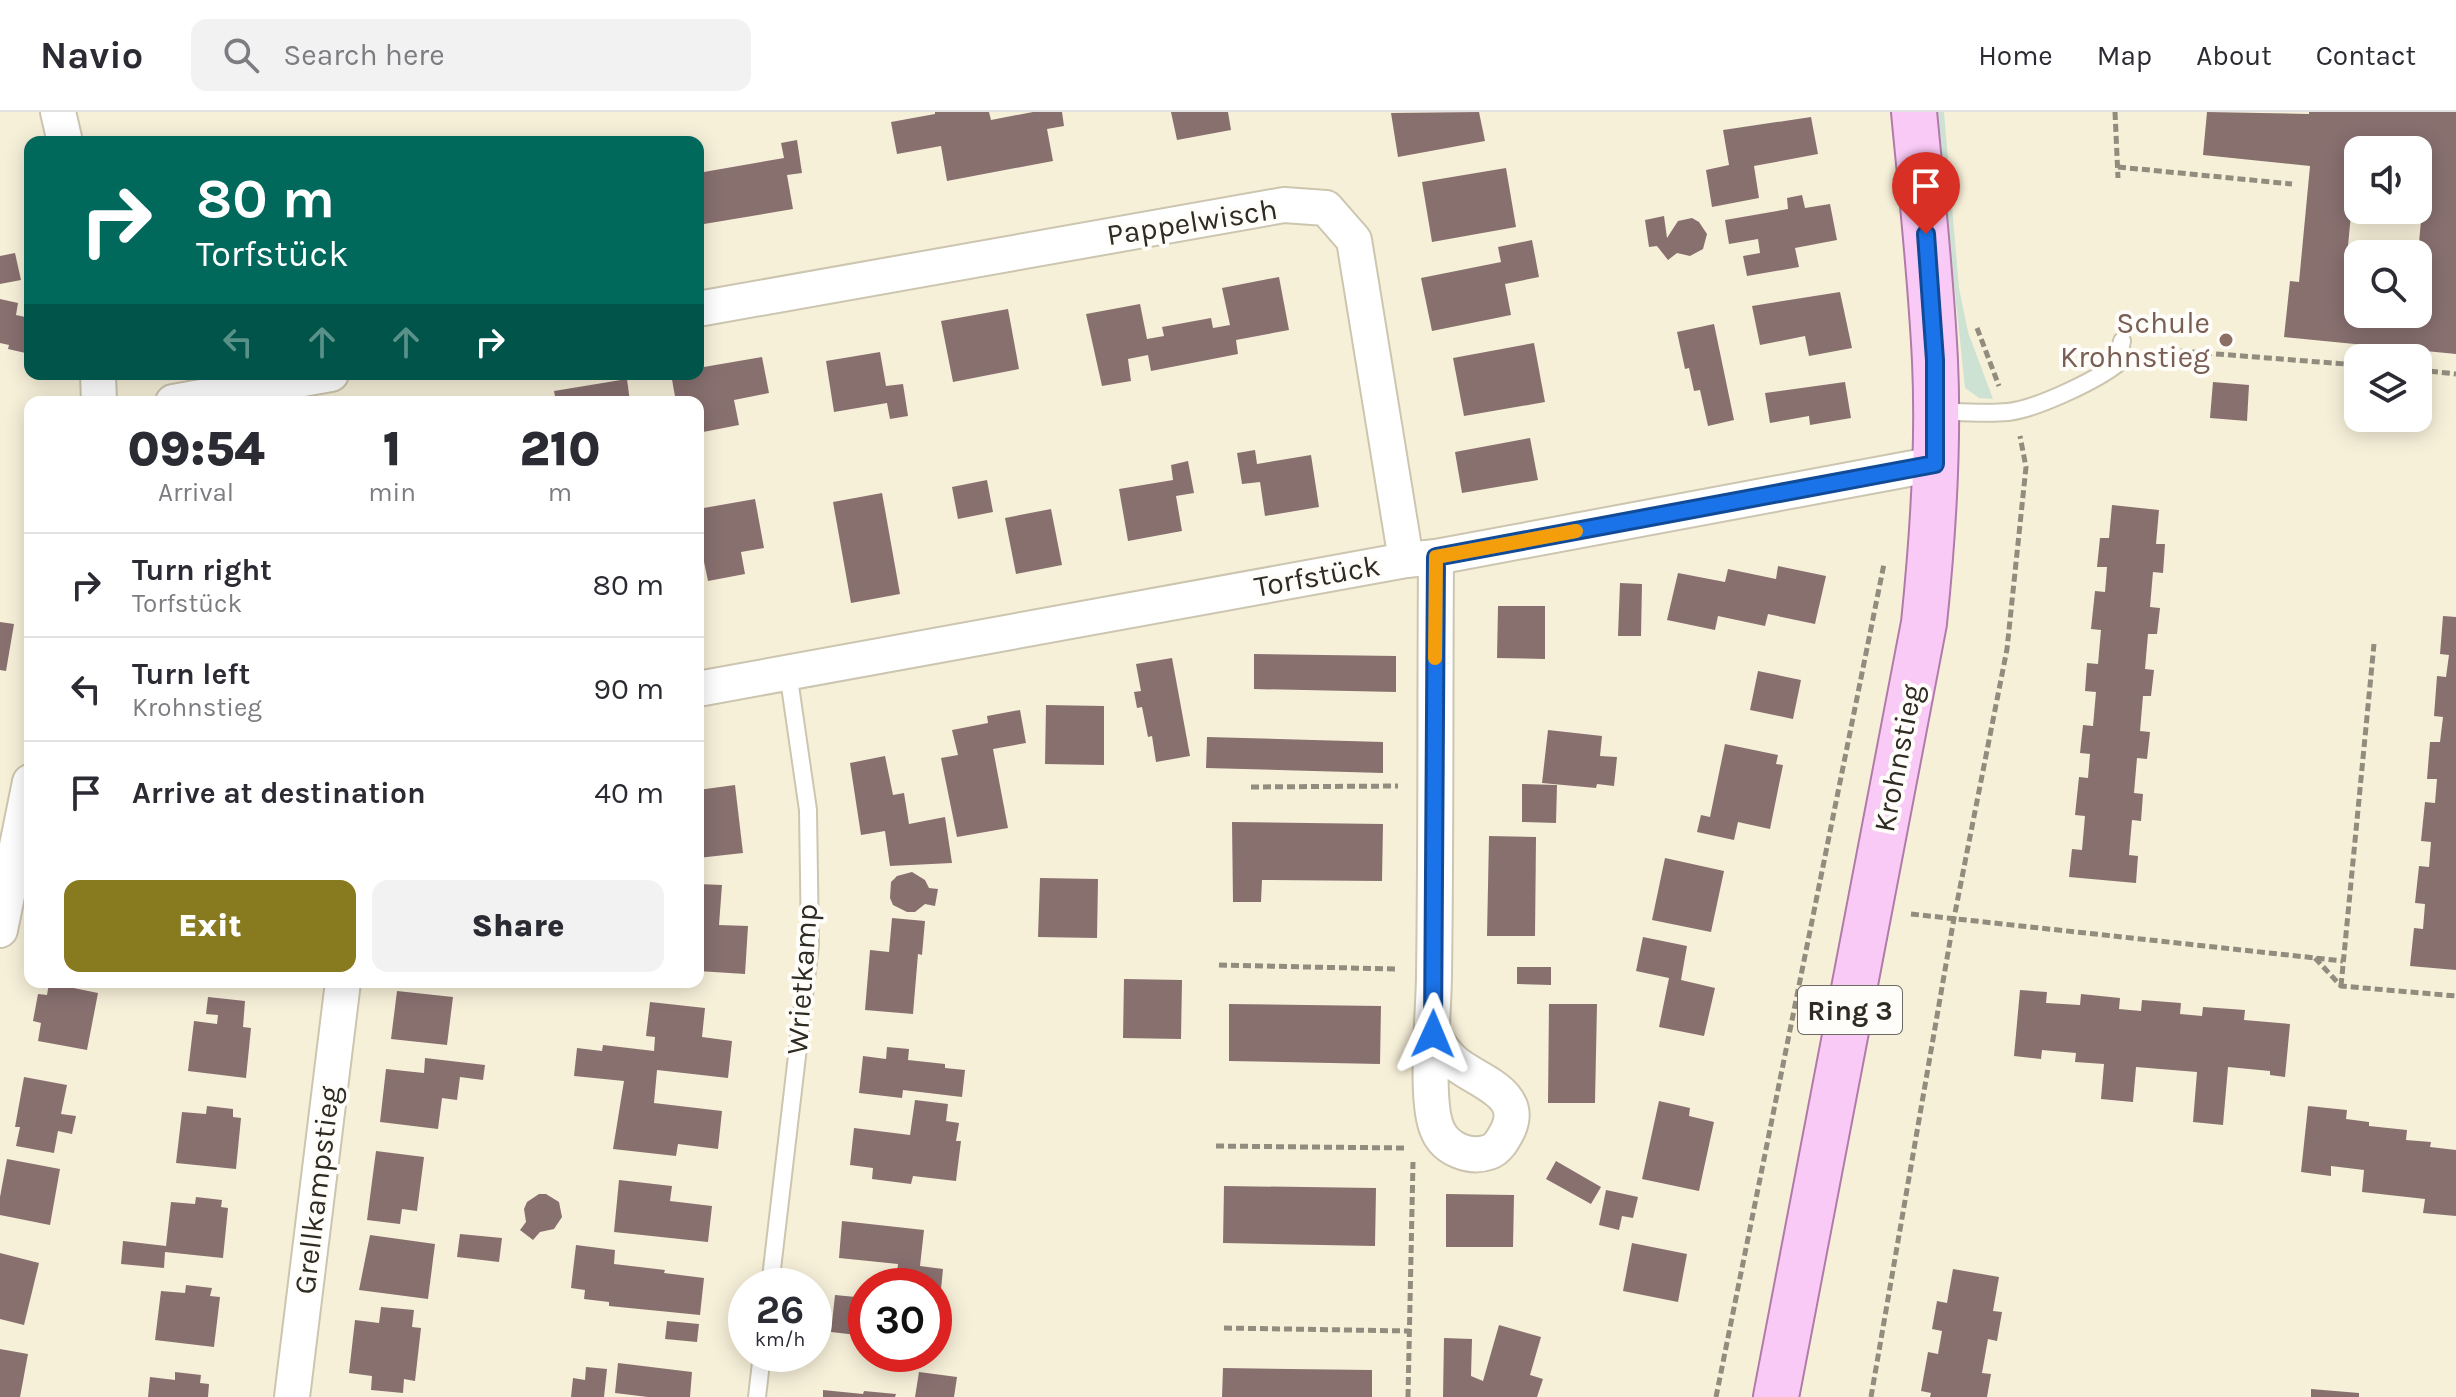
<!DOCTYPE html>
<meta charset="utf-8">
<style>
:root{--surface:#fff;--page:#f2f2f3;--text:#2b2b33;--muted:#7c7c81;--line:#e1e1e2;--accent:#887a1f}
body{margin:0;font-family:Karla,sans-serif;background:var(--page);color:var(--text);height:100vh;display:flex;flex-direction:column;font-size:30px;white-space:nowrap}
*{box-sizing:border-box;margin:0}
p{font-size:26px;color:var(--muted)}
.icon{flex:none;width:44px;height:44px;fill:none;stroke:currentColor;stroke-width:2;stroke-linecap:round;stroke-linejoin:round}
.map{position:relative;flex:1;overflow:hidden}
.details{position:absolute;left:24px;top:284px;width:680px;height:592px;display:flex;flex-direction:column;background:var(--surface);border-radius:16px;box-shadow:0 4px 20px #0003}
.details>*{flex:none}
.hud{position:absolute;left:24px;top:24px;width:680px;height:244px;border-radius:16px;box-shadow:0 4px 20px #0003;background:#00695c;color:#fff;overflow:hidden}
.buttons{position:absolute;left:2344px;top:24px;display:grid;gap:16px}
.buttons a{display:grid;place-items:center;width:88px;height:88px;border-radius:16px;background:var(--surface);box-shadow:0 4px 20px #0003;font-size:40px}
.speed{position:absolute;left:728px;top:1156px;display:flex;gap:16px;font-size:40px;font-weight:700;text-align:center}
.speed>*{display:grid;place-content:center;width:104px;height:104px;border-radius:50%;background:var(--surface);box-shadow:0 4px 20px #0003;line-height:1}
.speed small{font-size:20px;font-weight:400}
.speed .limit{border:12px solid #d22;background:#fff;color:#111}
.pin{position:absolute;display:grid;place-items:center;width:68px;height:68px;color:#fff;margin:-82px -34px;border-radius:50% 50% 50% 0;rotate:-45deg;box-shadow:0 0 8px #0007}
.pin .icon{rotate:45deg}
.me{position:absolute;width:88px;margin:-44px;rotate:1deg;stroke-linejoin:round;filter:drop-shadow(0 0 6px #0008)}
.turn{display:flex;align-items:center;gap:28px;height:168px;padding:0 40px;font-size:36px}
.turn .icon{width:104px;height:104px;stroke-width:2.5}
.turn b{display:block;font-size:56px;line-height:68px}
.lanes{display:flex;align-items:center;height:76px;padding:0 40px;background:#0003;justify-content:center;gap:40px;direction:ltr}
.lanes .off{opacity:.35}
.eta{display:flex;justify-content:space-evenly;align-items:center;height:136px;text-align:center}
.eta b{font-size:48px;font-weight:800;line-height:56px}
.primary-button{display:flex;gap:16px;margin-top:auto;padding:16px 40px}
.primary-button a{flex:1;height:92px;border-radius:16px;background:var(--accent);color:#fff;font-size:32px;font-weight:800;line-height:92px;text-align:center}
.primary-button a+a{background:var(--page);color:var(--text)}
ul{padding:0;list-style:none}
li{display:flex;align-items:center;gap:24px;height:104px;padding:0 40px;border-top:2px solid var(--line)}
li div{flex:1}
li b{display:block;font-size:30px}
li em{font-style:normal}
header{display:flex;align-items:center;gap:48px;box-sizing:border-box;height:112px;padding:0 40px;background:var(--surface);border-bottom:2px solid var(--line)}
header strong{font-size:38px}
nav{display:flex;gap:44px;margin-inline-start:auto;font-size:28px}
.search{width:560px;height:72px;background:var(--page);display:flex;align-items:center;gap:20px;box-sizing:border-box;padding:0 28px;border-radius:16px;color:var(--muted);font-size:30px}
.map>svg:first-child{display:block}
</style>
<header>
<strong>Navio</strong>
<div class="search"><svg class="icon" aria-label="search" viewBox="0 0 24 24"><circle cx="10" cy="10" r="6"/><path d="M15 15l6 6"/></svg>Search here</div>
<nav><a>Home</a><a>Map</a><a>About</a><a>Contact</a></nav>
</header>
<div class="map">
<svg width="2456" height="1285" viewBox="0 0 2456 1285">
<rect width="100%" height="100%" fill="#f7f0d9"/>
<polygon fill="#cee2d4" points="1936,0 1944,0 1959,176 1968,220 1993,287 1979,286 1965,276"/>
<g fill="#88706f" fill-rule="evenodd">
<polygon points="935,0 989,0 991,8 1033,0 1062,0 1064,14 1047,17 1053,49 947,69 941,34 897,42 891,10 935,2"/>
<polygon points="1171,0 1228,0 1231,18 1177,28"/>
<polygon points="1479,0 1485,29 1398,45 1391,1"/>
<path d="M2207 0 2309 2V0H2456V242L2284 225 2290 169 2299 170 2310 54 2203 43ZM2358 38H2418V67H2425L2418 141V202H2358V177L2344 176 2355 60 2358 61Z"/>
<polygon points="1811,5 1818,42 1754,54 1759,86 1712,95 1706,58 1729,53 1723,18"/>
<polygon points="797,28 802,61 787,63 793,97 698,113 698,61 784,46 781,31"/>
<polygon points="1506,56 1516,115 1432,130 1422,70"/>
<polygon points="1802,83 1805,96 1830,92 1837,128 1795,136 1799,155 1747,164 1743,144 1760,141 1758,127 1729,132 1725,108 1788,97 1787,86"/>
<polygon points="1664,104 1667,126 1678,109 1692,106 1699,110 1707,122 1703,137 1690,144 1677,141 1668,148 1657,134 1649,135 1645,108"/>
<polygon points="1532,128 1539,165 1505,172 1511,203 1432,219 1421,166 1501,150 1498,135"/>
<polygon points="15,141 21,168 0,172 0,144"/>
<polygon points="1279,165 1289,218 1236,228 1238,242 1151,259 1148,243 1128,247 1131,269 1102,274 1086,202 1140,192 1147,227 1164,224 1162,215 1211,206 1213,216 1230,213 1222,176"/>
<polygon points="1840,180 1852,236 1809,244 1805,224 1760,233 1752,194"/>
<polygon points="0,187 18,191 16,203 30,206 30,242 8,237 9,233 0,231"/>
<polygon points="1008,197 1019,257 953,270 941,209"/>
<polygon points="1714,212 1734,308 1708,314 1700,278 1694,279 1689,256 1685,257 1677,220"/>
<polygon points="1534,231 1545,290 1464,304 1453,246"/>
<polygon points="880,240 886,274 903,272 908,304 890,307 887,291 834,300 826,249"/>
<polygon points="762,245 769,281 734,288 739,313 698,321 698,290 676,290 671,262 698,262 698,256"/>
<polygon points="627,267 630,290 556,290 554,279"/>
<polygon points="1845,270 1851,306 1810,313 1809,304 1770,311 1765,281"/>
<polygon points="2213,270 2249,273 2247,309 2210,306"/>
<polygon points="1530,326 1538,368 1462,381 1455,340"/>
<polygon points="1255,338 1257,352 1311,343 1319,395 1265,404 1260,370 1242,372 1237,341"/>
<polygon points="1188,349 1194,381 1176,384 1182,419 1128,429 1119,377 1173,368 1171,353"/>
<polygon points="987,368 993,400 958,407 952,375"/>
<polygon points="882,381 900,482 851,491 833,390"/>
<polygon points="755,387 764,436 741,440 745,462 708,469 698,421 698,397"/>
<polygon points="2112,393 2159,398 2156,432 2165,432 2163,461 2153,460 2150,495 2160,496 2157,522 2148,522 2145,557 2154,558 2151,584 2143,584 2140,619 2150,620 2147,647 2137,646 2134,681 2143,682 2141,709 2132,708 2129,743 2138,744 2136,771 2069,765 2072,737 2082,738 2085,704 2075,703 2079,665 2088,666 2090,642 2080,641 2083,613 2093,614 2096,580 2085,579 2087,551 2098,552 2101,518 2091,517 2095,479 2105,480 2107,455 2097,455 2100,426 2109,426"/>
<polygon points="1051,397 1062,453 1016,462 1005,406"/>
<polygon points="1778,454 1826,464 1815,512 1768,502 1765,514 1718,504 1715,518 1667,508 1678,461 1725,470 1728,457 1776,467"/>
<polygon points="1620,471 1642,472 1641,524 1618,524"/>
<polygon points="1498,494 1545,494 1545,547 1497,546"/>
<polygon points="2443,504 2456,505 2456,858 2410,854 2414,816 2423,817 2425,792 2415,791 2419,754 2429,755 2431,730 2421,729 2425,690 2435,691 2437,667 2427,667 2430,630 2440,630 2443,605 2434,604 2437,564 2446,565 2449,543 2440,542"/>
<polygon points="0,510 14,512 6,559 0,558"/>
<polygon points="1254,542 1396,544 1396,580 1254,577"/>
<polygon points="1172,546 1190,644 1156,650 1152,624 1148,625 1142,595 1137,596 1134,580 1141,579 1136,552"/>
<polygon points="1758,559 1801,568 1793,607 1750,598"/>
<polygon points="1046,593 1104,594 1104,653 1045,652"/>
<polygon points="1020,598 1026,631 993,637 1008,716 957,725 941,646 958,643 952,618 988,611 987,604"/>
<polygon points="1548,618 1602,624 1600,644 1617,645 1614,674 1597,672 1596,676 1542,671"/>
<polygon points="1207,625 1383,630 1383,661 1206,656"/>
<polygon points="1725,632 1778,643 1776,652 1783,653 1770,717 1738,710 1734,728 1697,720 1701,703 1710,705"/>
<polygon points="885,644 893,683 904,681 909,712 945,705 952,751 890,754 885,719 861,723 850,651"/>
<polygon points="1522,672 1557,673 1556,711 1522,710"/>
<polygon points="735,673 743,741 698,746 698,678"/>
<polygon points="1232,710 1383,712 1382,769 1262,768 1261,790 1233,790"/>
<polygon points="1489,724 1536,725 1535,824 1487,824"/>
<polygon points="1665,746 1724,759 1711,820 1652,808"/>
<polygon points="912,760 925,768 929,776 938,777 935,794 925,792 915,800 907,800 893,793 890,786 891,770 897,764"/>
<polygon points="1040,766 1098,767 1097,826 1038,825"/>
<polygon points="698,772 722,773 719,813 748,814 745,862 698,859"/>
<polygon points="892,806 925,809 922,843 918,842 913,902 865,898 870,838 889,840"/>
<polygon points="1643,825 1687,834 1681,868 1715,876 1704,924 1659,915 1669,866 1636,859"/>
<polygon points="1517,855 1551,855 1551,873 1517,872"/>
<polygon points="1124,867 1182,868 1181,927 1123,926"/>
<polygon points="49,871 98,881 87,938 38,929 41,911 33,909 38,882 47,883"/>
<polygon points="2020,878 2047,880 2046,891 2080,893 2081,882 2120,886 2119,897 2141,899 2142,888 2181,891 2180,902 2202,904 2203,895 2245,898 2244,908 2290,912 2285,965 2270,963 2270,959 2228,955 2223,1013 2193,1010 2197,960 2136,955 2133,990 2101,987 2104,952 2075,950 2076,941 2042,938 2041,947 2014,944"/>
<polygon points="397,879 453,885 447,933 391,927"/>
<polygon points="208,885 245,889 243,915 251,916 246,966 188,959 194,909 217,912 218,903 206,902"/>
<polygon points="650,890 705,896 702,925 732,929 728,966 657,958 654,991 722,999 718,1037 678,1032 676,1044 613,1037 624,969 574,964 577,936 602,939 603,933 654,939 655,925 646,924"/>
<polygon points="1229,892 1381,894 1380,952 1229,949"/>
<polygon points="1549,892 1597,892 1595,991 1548,991"/>
<polygon points="887,935 909,937 908,948 945,952 945,956 965,958 962,985 903,978 902,986 859,981 863,944 886,947"/>
<polygon points="425,946 485,953 483,968 460,965 457,988 442,986 438,1017 380,1010 386,957 424,961"/>
<polygon points="24,965 67,973 61,1002 76,1004 72,1022 58,1019 54,1041 16,1034 20,1015 15,1015"/>
<polygon points="915,988 948,992 946,1009 959,1011 956,1029 961,1029 956,1069 913,1064 911,1072 872,1067 873,1056 850,1053 854,1016 910,1023"/>
<polygon points="1659,989 1690,996 1689,1004 1714,1010 1699,1079 1642,1067"/>
<polygon points="207,994 233,997 233,1005 241,1006 236,1057 176,1051 182,1000 206,1002"/>
<polygon points="2308,994 2347,998 2346,1007 2369,1010 2369,1014 2407,1018 2406,1028 2431,1030 2430,1035 2456,1038 2456,1104 2423,1101 2425,1087 2362,1080 2364,1058 2331,1054 2331,1064 2301,1060"/>
<polygon points="376,1039 424,1045 417,1099 402,1097 400,1112 367,1108"/>
<polygon points="7,1047 60,1057 50,1113 0,1103 0,1085"/>
<polygon points="1556,1049 1601,1075 1591,1092 1546,1067"/>
<polygon points="619,1068 672,1074 670,1089 712,1094 708,1130 614,1120"/>
<polygon points="1224,1074 1376,1076 1375,1134 1223,1131"/>
<polygon points="1606,1078 1638,1085 1633,1106 1622,1104 1619,1118 1599,1113"/>
<polygon points="539,1082 546,1082 559,1090 562,1105 554,1117 540,1120 533,1128 520,1118 526,1110 524,1097 527,1090"/>
<polygon points="1446,1082 1514,1083 1513,1135 1446,1135"/>
<polygon points="196,1085 222,1088 221,1095 228,1096 223,1146 165,1140 164,1156 121,1152 123,1129 166,1134 171,1090 195,1092"/>
<polygon points="842,1109 924,1118 920,1154 943,1157 939,1197 934,1196 934,1174 895,1174 898,1152 839,1146"/>
<polygon points="460,1122 502,1126 499,1150 457,1145"/>
<polygon points="370,1123 435,1132 428,1187 359,1178"/>
<polygon points="1632,1131 1687,1142 1678,1190 1623,1179"/>
<polygon points="576,1133 615,1138 614,1152 665,1158 664,1161 704,1166 700,1203 609,1194 609,1190 584,1187 585,1178 571,1176"/>
<polygon points="0,1141 39,1151 24,1213 0,1207"/>
<polygon points="1953,1157 1999,1165 1993,1199 2002,1200 1997,1229 1988,1227 1982,1261 1991,1262 1987,1285 1930,1285 1931,1281 1921,1279 1928,1240 1938,1242 1942,1219 1932,1217 1937,1189 1947,1191"/>
<polygon points="186,1173 212,1176 210,1184 220,1185 214,1235 155,1228 161,1179 185,1181"/>
<polygon points="835,1183 866,1186 866,1224 831,1220"/>
<polygon points="381,1195 414,1198 412,1215 421,1216 415,1269 404,1267 403,1281 371,1278 372,1264 349,1261 355,1208 379,1211"/>
<polygon points="667,1209 699,1212 697,1230 665,1227"/>
<polygon points="1499,1213 1541,1225 1530,1263 1543,1267 1537,1285 1443,1285 1444,1226 1472,1227 1471,1264 1483,1269"/>
<polygon points="0,1237 28,1242 20,1285 0,1285"/>
<polygon points="618,1251 692,1260 690,1285 648,1285 615,1281"/>
<polygon points="586,1255 607,1257 604,1285 571,1285 573,1266 585,1268"/>
<polygon points="1223,1256 1372,1258 1372,1285 1222,1285"/>
<polygon points="175,1260 201,1263 200,1271 209,1272 208,1285 148,1285 150,1265 175,1268"/>
<polygon points="919,1260 957,1265 954,1285 915,1285"/>
<polygon points="2311,1277 2359,1281 2359,1285 2311,1285"/>
<polygon points="823,1278 863,1282 864,1279 896,1282 895,1285 823,1285"/>
</g>
<g fill="none" stroke-linecap="round" stroke-linejoin="round">
<defs>
<g id="service">
<path d="M1938 299C1961 300 1985 302 2008 300 2036 297 2095 269 2117 252L2122 229"/>
<polyline points="770,1174 810,833 808,698 788,560"/>
<polyline points="757,1285 762,1242"/>
</g>
<g id="minor">
<polyline points="58,0 65,30"/>
<polyline points="698,197 1284,93 1326,96 1354,128 1406,448"/>
<polyline points="98,262 99,290"/>
<polyline points="173,290 331,262"/>
<polyline points="698,577 1406,448 1436,445 1935,352"/>
<polyline points="0,818 30,670"/>
<path d="M1433 922C1439 934 1445 942 1455 951 1477 969 1525 981 1508 1018 1504 1026 1498 1037 1489 1040 1470 1047 1446 1037 1438 1019 1424 992 1434 898 1434 863 1436 724 1435 585 1436 445"/>
<polyline points="292,1285 343,870"/>
</g>
<path id="primary" d="M1776 1285 1924 511C1933 424 1939 336 1935 249 1931 166 1922 83 1914 0"/>
</defs>
<use href="#service" stroke="#ccc5af" stroke-width="20"/>
<use href="#minor" stroke="#ccc5af" stroke-width="38"/>
<use href="#primary" stroke="#b07ba8" stroke-width="48"/>
<g stroke="#918c7d" stroke-width="5" stroke-dasharray="8 4" stroke-linecap="butt">
<polyline points="2115,0 2118,66"/>
<polyline points="2118,55 2292,72"/>
<polyline points="1977,216 1999,274"/>
<polyline points="2145,244 2166,238 2358,253"/>
<polyline points="2418,258 2456,262"/>
<polyline points="1251,675 1398,674"/>
<polyline points="1911,802 2343,849"/>
<polyline points="2315,846 2341,874 2456,884"/>
<polyline points="1219,853 1398,857"/>
<polyline points="2341,874 2374,532"/>
<polyline points="1216,1034 1407,1036"/>
<polyline points="1224,1216 1410,1219"/>
<polyline points="1408,1285 1413,1050"/>
<polyline points="1716,1285 1884,452"/>
<polyline points="1871,1285 1954,806 2007,537 2026,355 2020,324"/>
</g>
<use href="#service" stroke="#fff" stroke-width="16"/>
<use href="#minor" stroke="#fff" stroke-width="34"/>
<use href="#primary" stroke="#facaf6" stroke-width="44"/>
</g>
<g fill="none" stroke-linecap="round" stroke-linejoin="round">
<defs>
<polyline id="route" points="1433,922 1436,445 1935,352 1935,248 1926,122"/>
</defs>
<use href="#route" stroke="#114b97" stroke-width="20"/>
<use href="#route" stroke="#1a73e8" stroke-width="14"/>
<polyline stroke="#f59e0b" stroke-width="14" points="1435,546 1436,445 1576,419"/>
</g>
<circle fill="#8d6e63" stroke="#fffdf9" stroke-width="3" cx="2226" cy="228" r="8"/>
<g text-anchor="middle" stroke-width="8" stroke-linejoin="round" paint-order="stroke">
<rect fill="#fffdf9" stroke="#6d6a63" stroke-width="2" x="1798" y="874" width="104" height="48" rx="6"/>
<g font-size="28" font-weight="bold" fill="#2e2b23">
<text x="1850" y="908">Ring 3</text>
</g>
<g font-size="30" fill="#2e2b23" stroke="#fffdf9">
<text transform="translate(1192 110) rotate(-9)" y="10">Pappelwisch</text>
<text transform="translate(1317 464) rotate(-10)" y="10">Torfstück</text>
<text transform="translate(1898 646) rotate(-79)" y="10">Krohnstieg</text>
<text transform="translate(802 867) rotate(-86)" y="10">Wrietkamp</text>
<text transform="translate(317 1078) rotate(-83)" y="10">Grellkampstieg</text>
</g>
<g font-size="30" fill="#785e54" stroke="#fffdf9" text-anchor="end">
<text x="2210" y="221">Schule<tspan x="2210" dy="34">Krohnstieg</tspan></text>
</g>
</g>
</svg>
<div class="buttons">
<a><svg class="icon" aria-label="sound" viewBox="0 0 24 24"><path d="M4 9h4l5-4v14l-5-4H4zM17 9q2 3 0 6"/></svg></a>
<a><svg class="icon" aria-label="search" viewBox="0 0 24 24"><circle cx="10" cy="10" r="6"/><path d="M15 15l6 6"/></svg></a>
<a><svg class="icon" aria-label="layers" viewBox="0 0 24 24"><path d="M12 4l9 5-9 5-9-5zM3 14l9 5 9-5"/></svg></a>
</div>
<div class="speed"><div>26<small>km/h</small></div><div class="limit">30</div></div>
<div class="pin" style="left:1926px;top:122px;background:#d93025"><svg class="icon" aria-label="arrive" viewBox="0 0 24 24"><path d="M6 21V4h12l-3 4 3 4H6"/></svg></div>
<svg class="me" style="left:1433px;top:922px" viewBox="-20 -20 40 40"><path d="M0-17L14 15 0 8-14 15z" fill="#1a73e8" stroke="#fff" stroke-width="4"/></svg>
<div class="hud">
<div class="turn"><svg class="icon" aria-label="right" viewBox="0 0 24 24"><path d="M7 20v-9h11M14 6l5 5-5 5"/></svg><div><b>80 m</b>Torfstück</div></div>
<div class="lanes"><svg class="icon off" aria-label="left" viewBox="0 0 24 24"><path d="M17 20v-9H6M10 6l-5 5 5 5"/></svg><svg class="icon off" aria-label="ahead" viewBox="0 0 24 24"><path d="M12 20V5M6 11l6-6 6 6"/></svg><svg class="icon off" aria-label="ahead" viewBox="0 0 24 24"><path d="M12 20V5M6 11l6-6 6 6"/></svg><svg class="icon" aria-label="right" viewBox="0 0 24 24"><path d="M7 20v-9h11M14 6l5 5-5 5"/></svg></div>
</div>
<section class="details">
<div class="eta">
<div><b>09:54</b><p>Arrival</p></div>
<div><b>1</b><p>min</p></div>
<div><b>210</b><p>m</p></div>
</div>
<ul>
<li><svg class="icon" aria-label="right" viewBox="0 0 24 24"><path d="M7 20v-9h11M14 6l5 5-5 5"/></svg><div><b>Turn right</b><p>Torfstück</p></div><em>80 m</em></li>
<li><svg class="icon" aria-label="left" viewBox="0 0 24 24"><path d="M17 20v-9H6M10 6l-5 5 5 5"/></svg><div><b>Turn left</b><p>Krohnstieg</p></div><em>90 m</em></li>
<li><svg class="icon" aria-label="arrive" viewBox="0 0 24 24"><path d="M6 21V4h12l-3 4 3 4H6"/></svg><div><b>Arrive at destination</b></div><em>40 m</em></li>
</ul>
<div class="primary-button"><a>Exit</a><a>Share</a></div>
</section>
</div>
